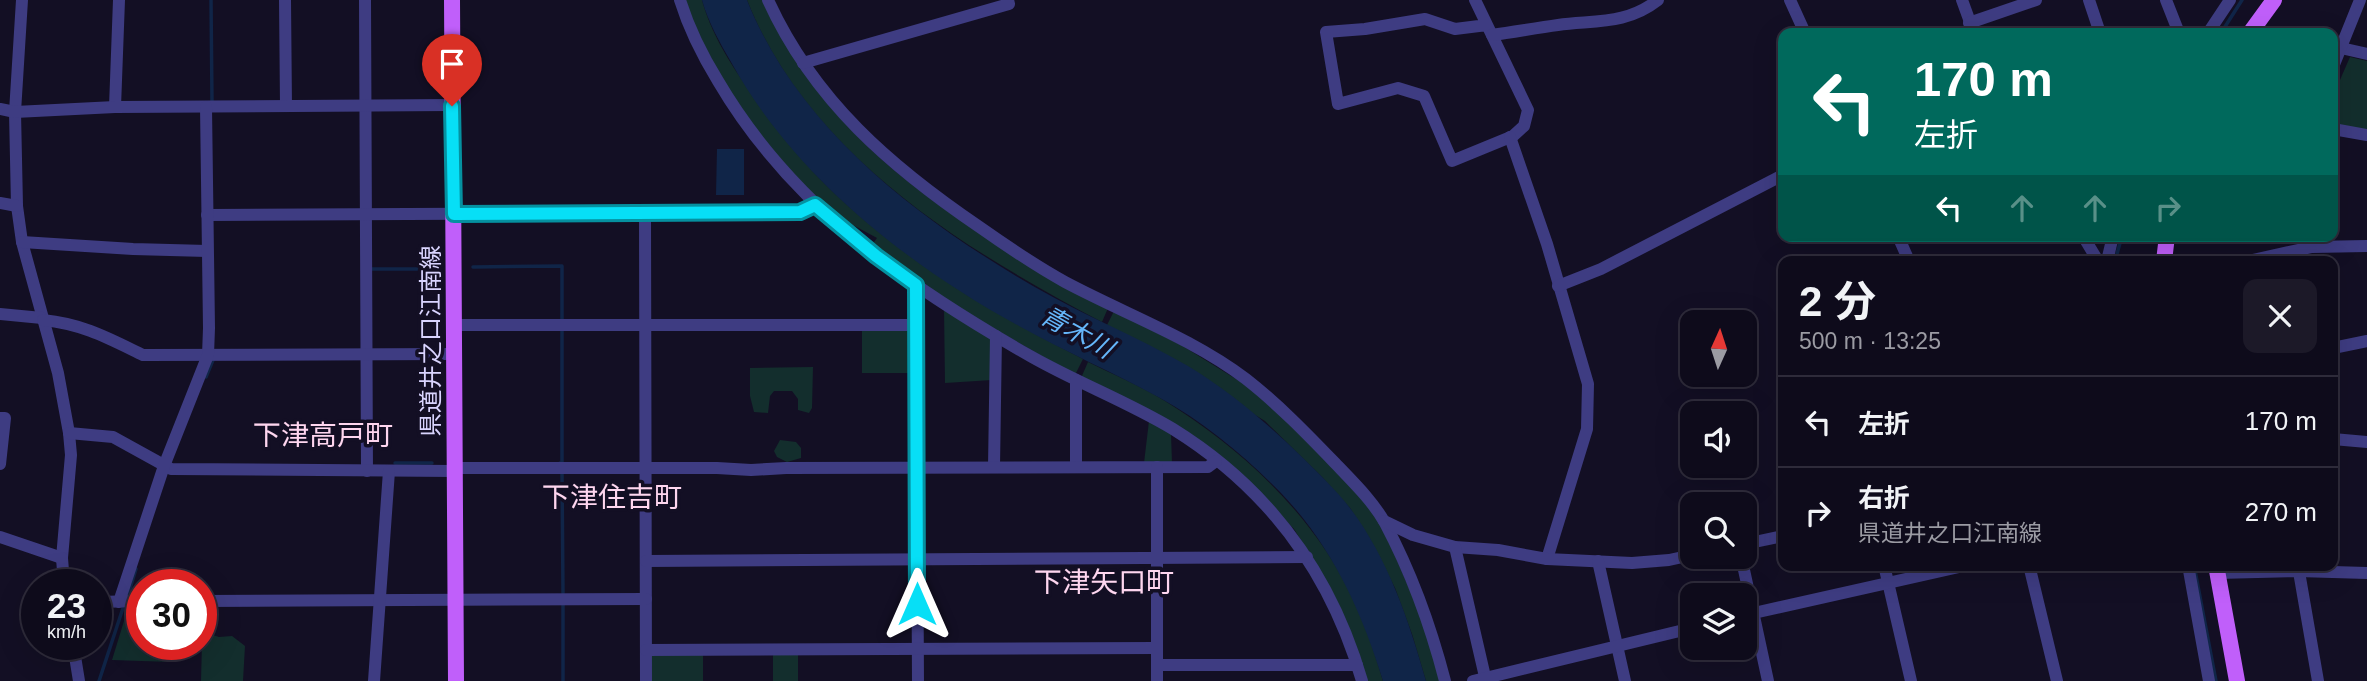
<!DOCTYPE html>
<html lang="ja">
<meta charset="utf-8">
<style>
:root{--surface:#0e0b1b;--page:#1c1928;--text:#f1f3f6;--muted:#9b9ba3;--line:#2e2b3a}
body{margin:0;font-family:Helvetica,"Noto Sans JP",sans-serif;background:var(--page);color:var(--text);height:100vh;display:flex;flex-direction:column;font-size:26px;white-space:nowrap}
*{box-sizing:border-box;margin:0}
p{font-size:23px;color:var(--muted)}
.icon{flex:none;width:38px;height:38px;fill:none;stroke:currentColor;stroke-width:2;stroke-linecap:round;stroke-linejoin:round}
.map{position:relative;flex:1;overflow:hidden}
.drawer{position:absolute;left:1778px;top:256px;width:560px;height:315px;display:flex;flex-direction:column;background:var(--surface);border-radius:14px;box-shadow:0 7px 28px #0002,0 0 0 2px var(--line)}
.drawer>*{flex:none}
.guide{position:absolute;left:1778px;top:28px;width:560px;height:214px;border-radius:14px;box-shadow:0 7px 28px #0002,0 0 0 2px var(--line);background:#00695c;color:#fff;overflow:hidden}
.needle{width:46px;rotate:3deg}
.buttons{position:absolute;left:1680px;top:310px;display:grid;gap:14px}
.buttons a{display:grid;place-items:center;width:77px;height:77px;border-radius:14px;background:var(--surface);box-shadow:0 7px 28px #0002,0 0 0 2px var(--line);font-size:35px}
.speed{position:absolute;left:21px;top:569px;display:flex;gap:14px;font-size:35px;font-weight:700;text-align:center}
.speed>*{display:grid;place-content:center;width:91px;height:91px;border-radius:50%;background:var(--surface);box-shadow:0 7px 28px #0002,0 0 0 2px var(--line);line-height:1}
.speed small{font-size:18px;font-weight:400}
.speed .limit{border:10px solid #d22;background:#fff;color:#111}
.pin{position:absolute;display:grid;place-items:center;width:60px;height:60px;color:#fff;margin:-72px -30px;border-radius:50% 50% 50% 0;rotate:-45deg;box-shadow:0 0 7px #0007}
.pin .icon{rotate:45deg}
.me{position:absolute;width:77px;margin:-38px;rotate:0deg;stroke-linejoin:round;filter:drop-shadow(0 0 5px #0008)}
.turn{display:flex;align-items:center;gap:24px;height:147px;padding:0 21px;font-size:32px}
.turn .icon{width:91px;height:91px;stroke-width:2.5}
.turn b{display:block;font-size:49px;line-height:60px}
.lanes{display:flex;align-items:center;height:66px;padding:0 21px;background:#0003;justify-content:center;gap:35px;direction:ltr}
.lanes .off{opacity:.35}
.round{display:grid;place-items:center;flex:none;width:74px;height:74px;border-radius:14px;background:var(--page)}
.summary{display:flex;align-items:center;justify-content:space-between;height:119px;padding:0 21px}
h1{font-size:42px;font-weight:700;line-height:52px}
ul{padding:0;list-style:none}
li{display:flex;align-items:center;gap:21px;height:91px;padding:0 21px;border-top:2px solid var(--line)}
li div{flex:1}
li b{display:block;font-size:26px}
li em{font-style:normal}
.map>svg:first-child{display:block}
</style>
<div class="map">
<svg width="2367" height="681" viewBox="0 0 2367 681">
<rect width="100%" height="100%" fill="#130f24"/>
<g fill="#132e2d">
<path d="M684 0H702C714 44 743 83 771 118 789 140 805 165 825 184 900 258 990 312 1083 359L1075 375 946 301 844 224 874 242 877 238 827 211 763 141 708 57Z"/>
<path d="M747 0H763C833 155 967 228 1108 308L1102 322C962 248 808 154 747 0Z"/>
<polygon points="2350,57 2367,61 2367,132 2333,126 2333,96"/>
<polygon points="944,309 990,337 992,343 992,380 945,383"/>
<polygon points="1114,311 1181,345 1244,384 1295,427 1355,489 1381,523 1418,609 1441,681 1426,681 1412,634 1395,588 1370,539 1350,508 1322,477 1265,421 1107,325"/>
<polygon points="862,329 909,329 913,333 912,373 862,373"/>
<path d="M1088 362C1114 375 1141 386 1165 401 1244 450 1314 516 1354 600 1366 626 1375 654 1383 681H1366L1314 561 1294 529 1243 478 1081 378Z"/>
<polygon points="813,367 812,408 809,413 798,410 798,399 792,391 774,391 770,396 768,413 754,412 750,396 750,368"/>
<polygon points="1149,421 1171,434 1172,463 1144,463"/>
<polygon points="780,440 796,442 801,448 801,458 787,462 777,457 774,451"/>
<polygon points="131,605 142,605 142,644 171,644 171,662 112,660 128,608"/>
<polygon points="210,634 219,637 232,636 245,646 243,681 201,681 202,641 204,637"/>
<polygon points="703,653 703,681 650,681 650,656"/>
<rect x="773" y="653" width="25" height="28"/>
</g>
<g fill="#102548">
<path d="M702 0H747C798 128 918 219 1033 286 1083 315 1138 337 1188 366 1231 392 1267 423 1303 458 1319 474 1336 490 1350 508 1388 558 1409 621 1426 681H1383C1362 612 1332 546 1281 493 1246 457 1204 422 1160 398 1114 373 1066 352 1019 326 907 265 793 175 731 62 720 43 708 22 702 0Z"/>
<polygon points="717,149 744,149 744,195 716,195"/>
</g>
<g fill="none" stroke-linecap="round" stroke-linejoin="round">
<g stroke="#102548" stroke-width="3.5">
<polyline points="211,0 212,101"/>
<polyline points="2221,33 2242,0"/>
<polyline points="2115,261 2122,236"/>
<polyline points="473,267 562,266 562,321"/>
<polyline points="370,269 436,269"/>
<polyline points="206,377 213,360"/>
<polyline points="395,463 432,463"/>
<polyline points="560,463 562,463 562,331"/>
<polyline points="562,472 563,593"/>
<polyline points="2194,565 2216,681"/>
<polyline points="128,595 136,569"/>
<polyline points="563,604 563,681"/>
<polyline points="99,681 123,608"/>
</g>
<g stroke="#3e3c82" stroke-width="12">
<polyline points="22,0 15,112 17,206 22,242 58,373 69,433 71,455 62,558 64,584"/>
<polyline points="285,0 286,106"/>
<polyline points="365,0 367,471"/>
<path d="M680 0C689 29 702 55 718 81 792 207 907 286 1032 357 1078 383 1128 402 1173 429 1268 488 1331 574 1362 681"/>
<path d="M768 0C814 101 891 167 981 228 1008 247 1036 266 1065 282 1125 314 1192 338 1246 379 1278 404 1307 434 1335 463 1352 481 1373 501 1385 523 1411 572 1431 627 1445 681"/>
<polyline points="1475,0 1528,110 1524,126 1513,136 1452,161 1424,96 1398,88 1338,104 1326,32 1365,29 1425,19 1455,29 1487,25"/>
<polyline points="1790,0 1805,33"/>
<polyline points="1962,0 1974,33"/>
<polyline points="2089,0 2100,33"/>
<polyline points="2166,0 2179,33"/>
<polyline points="1969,23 2036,0"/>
<polyline points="2208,33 2230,0"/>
<path d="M1492 35C1514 32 1536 28 1558 25 1595 20 1626 25 1658 0"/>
<polyline points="2341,48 2367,54"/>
<polyline points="803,63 1009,4 1008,0"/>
<polyline points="2333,67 2360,0"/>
<polyline points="115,107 119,0"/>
<polyline points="0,109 15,112 115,107 452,105"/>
<polyline points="2333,129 2367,135"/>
<polyline points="1510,137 1547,244 1588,384 1587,429 1547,559"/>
<polyline points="0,203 17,206"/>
<polyline points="645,213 646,681"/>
<polyline points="207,215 801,212 815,206"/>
<polyline points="1898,236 1909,261"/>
<polyline points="2083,236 2098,261"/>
<polyline points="22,242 133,249 207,251"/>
<polyline points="2107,261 2113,236"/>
<polyline points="2248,261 2312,247 2367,246"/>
<polyline points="916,285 918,681"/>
<polyline points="1558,286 1601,269 1783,175"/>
<polyline points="0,314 42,318"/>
<path d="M43 320C83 324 108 338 143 355L454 354"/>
<polyline points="454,325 916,325"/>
<polyline points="2333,348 2367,341"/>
<polyline points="0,418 5,418 0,464"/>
<polyline points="69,433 113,437 171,469 454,471"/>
<polyline points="2333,439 2367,442"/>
<polyline points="994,467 996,336"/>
<polyline points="1076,467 1076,380"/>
<polyline points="454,468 717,468 751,470 786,468 1208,467 1216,461"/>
<polyline points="1384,521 1413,535 1455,547 1498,550 1547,559 1632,563 1669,560 1692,555"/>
<polyline points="0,537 62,558"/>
<polyline points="1745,544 1783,536"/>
<polyline points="1455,547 1486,681"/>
<polyline points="1741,556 1768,681"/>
<polyline points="646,561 1307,557"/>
<polyline points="1598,561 1625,681"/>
<polyline points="1884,565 1911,681"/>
<polyline points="2029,565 2057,681"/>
<polyline points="2188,565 2209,681"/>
<polyline points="2298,566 2318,681"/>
<polyline points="2217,573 2298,571 2367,573"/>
<polyline points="201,601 646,599"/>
<polyline points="96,602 142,601"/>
<polyline points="119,602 164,466 208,355 209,328 206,107"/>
<polyline points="1745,615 1968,565"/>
<polyline points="73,644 79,681"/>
<polyline points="646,650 1156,648"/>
<polyline points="1157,665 1357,665"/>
<polyline points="374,681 389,471"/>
<polyline points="1157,681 1157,467"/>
<polyline points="1473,681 1692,628"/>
</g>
<g stroke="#c05ffa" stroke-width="16">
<polyline points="452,0 456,681"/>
<polyline points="2250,33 2274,0"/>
<polyline points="2164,261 2167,236"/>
<polyline points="2216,565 2237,681"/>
</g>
</g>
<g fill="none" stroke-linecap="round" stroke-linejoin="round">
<defs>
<polyline id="route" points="452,106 454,214 800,212 815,205 876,256 916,285 917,604"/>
</defs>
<use href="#route" stroke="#0591a0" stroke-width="18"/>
<use href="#route" stroke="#07dff6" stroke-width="12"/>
</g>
<g text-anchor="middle" stroke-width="7" stroke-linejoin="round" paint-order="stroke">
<g font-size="24" fill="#d9d4fe" stroke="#130f24">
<text transform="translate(431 341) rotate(-90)" y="8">県道井之口江南線</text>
</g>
<g font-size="26" font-style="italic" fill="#65b6fa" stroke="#130f24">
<text transform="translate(1077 332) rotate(29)" y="9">青木川</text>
</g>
<g font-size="28" fill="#fed6ef" stroke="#130f24">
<text x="323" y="445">下津高戸町</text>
<text x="612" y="507">下津住吉町</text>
<text x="1104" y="592">下津矢口町</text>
</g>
</g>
</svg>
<div class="buttons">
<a><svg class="needle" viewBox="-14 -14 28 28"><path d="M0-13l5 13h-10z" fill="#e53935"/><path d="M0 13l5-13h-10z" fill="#9b9ba3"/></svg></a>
<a><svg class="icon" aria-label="sound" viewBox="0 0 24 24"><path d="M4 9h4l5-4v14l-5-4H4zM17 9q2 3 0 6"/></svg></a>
<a><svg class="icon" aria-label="search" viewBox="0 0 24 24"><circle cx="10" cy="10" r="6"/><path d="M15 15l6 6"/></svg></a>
<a><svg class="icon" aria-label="layers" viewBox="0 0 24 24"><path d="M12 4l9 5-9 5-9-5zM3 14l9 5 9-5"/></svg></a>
</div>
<div class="speed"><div>23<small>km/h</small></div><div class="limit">30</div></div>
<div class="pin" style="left:452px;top:106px;background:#d93025"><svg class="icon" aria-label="arrive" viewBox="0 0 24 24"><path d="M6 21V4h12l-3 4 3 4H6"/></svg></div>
<svg class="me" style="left:917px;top:604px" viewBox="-20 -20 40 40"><path d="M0-17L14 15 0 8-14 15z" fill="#07dff6" stroke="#fff" stroke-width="4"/></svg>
<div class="guide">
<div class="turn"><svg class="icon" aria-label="left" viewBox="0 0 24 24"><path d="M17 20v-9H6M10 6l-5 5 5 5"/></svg><div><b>170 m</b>左折</div></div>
<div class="lanes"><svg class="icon" aria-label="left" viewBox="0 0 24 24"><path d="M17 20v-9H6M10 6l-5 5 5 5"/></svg><svg class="icon off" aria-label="ahead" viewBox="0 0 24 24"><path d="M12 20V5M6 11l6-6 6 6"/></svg><svg class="icon off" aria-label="ahead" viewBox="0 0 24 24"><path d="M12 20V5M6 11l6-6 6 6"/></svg><svg class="icon off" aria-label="right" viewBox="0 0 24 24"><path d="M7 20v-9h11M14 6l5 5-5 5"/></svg></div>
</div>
<section class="drawer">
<div class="summary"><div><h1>2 分</h1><p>500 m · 13:25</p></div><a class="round"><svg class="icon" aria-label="close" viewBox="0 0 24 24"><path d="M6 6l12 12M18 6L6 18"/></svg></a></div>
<ul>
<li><svg class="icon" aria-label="left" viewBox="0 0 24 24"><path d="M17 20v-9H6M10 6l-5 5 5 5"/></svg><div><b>左折</b></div><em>170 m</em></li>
<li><svg class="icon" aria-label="right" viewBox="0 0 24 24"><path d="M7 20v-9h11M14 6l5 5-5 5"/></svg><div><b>右折</b><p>県道井之口江南線</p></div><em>270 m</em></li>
</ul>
</section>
</div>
